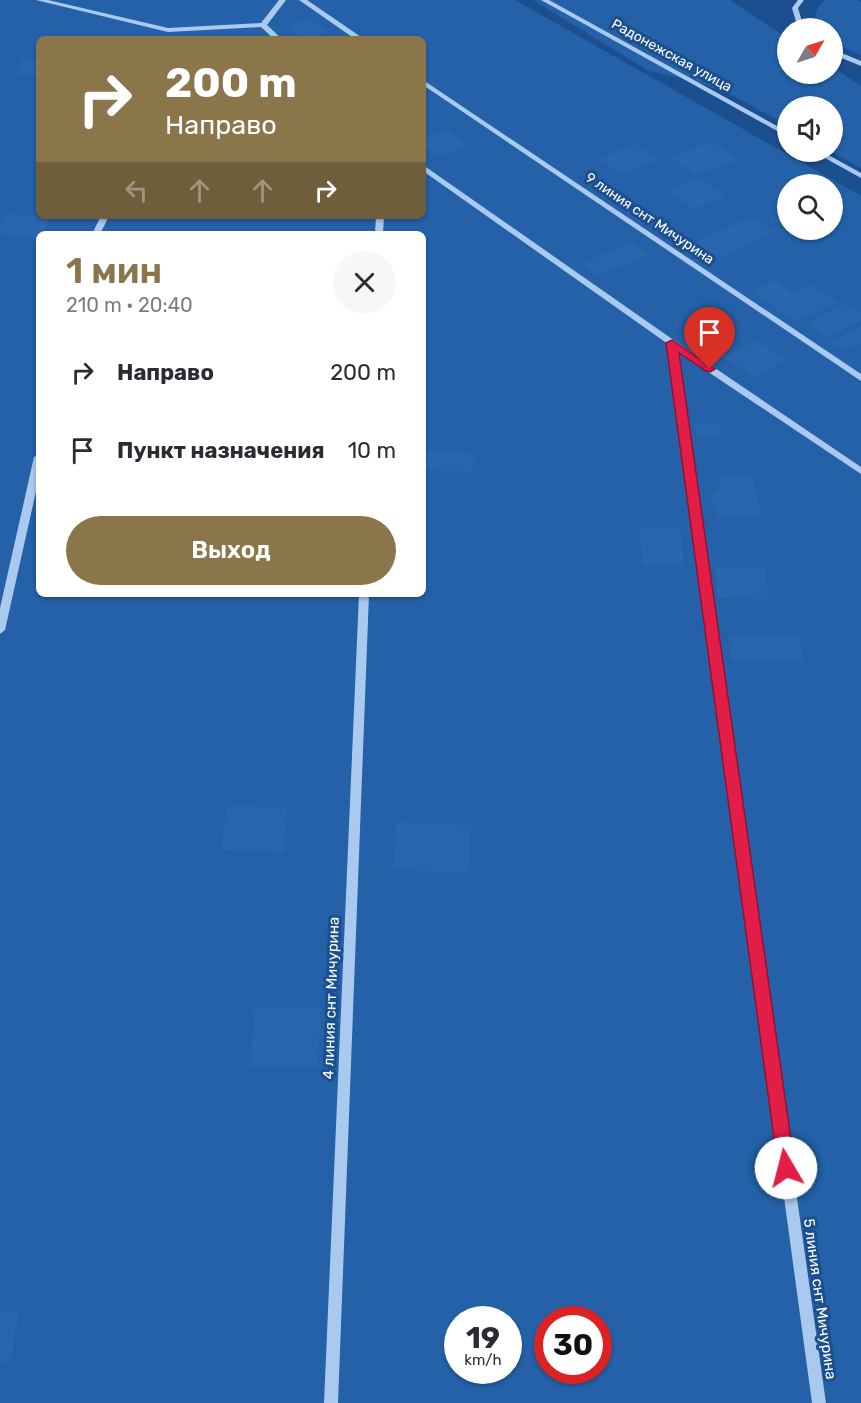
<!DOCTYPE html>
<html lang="ru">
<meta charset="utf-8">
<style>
:root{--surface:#fff;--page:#f7f7f7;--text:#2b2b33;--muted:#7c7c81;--accent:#8a764a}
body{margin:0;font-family:Rubik,sans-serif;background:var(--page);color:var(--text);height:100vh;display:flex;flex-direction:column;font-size:22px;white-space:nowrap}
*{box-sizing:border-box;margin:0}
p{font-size:20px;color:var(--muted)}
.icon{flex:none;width:33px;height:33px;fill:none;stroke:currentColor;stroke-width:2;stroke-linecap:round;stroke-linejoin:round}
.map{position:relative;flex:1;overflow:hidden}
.sheet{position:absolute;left:36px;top:231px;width:390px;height:366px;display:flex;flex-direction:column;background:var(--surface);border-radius:9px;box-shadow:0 2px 4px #0004}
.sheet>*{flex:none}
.guide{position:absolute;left:36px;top:36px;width:390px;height:183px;border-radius:9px;box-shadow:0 2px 4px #0004;background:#8a764a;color:#fff;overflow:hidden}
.needle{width:39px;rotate:51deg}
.fabs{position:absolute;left:777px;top:18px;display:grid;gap:12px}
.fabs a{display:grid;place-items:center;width:66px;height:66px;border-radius:50%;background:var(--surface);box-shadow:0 2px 4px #0004;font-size:30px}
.speed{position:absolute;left:444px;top:1306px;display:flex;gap:12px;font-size:30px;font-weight:700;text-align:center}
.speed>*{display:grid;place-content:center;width:78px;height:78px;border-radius:50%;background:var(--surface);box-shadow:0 2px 4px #0004;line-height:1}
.speed small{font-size:15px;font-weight:400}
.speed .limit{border:9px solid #d22;background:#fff;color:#111}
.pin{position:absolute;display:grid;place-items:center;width:51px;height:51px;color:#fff;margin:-62px -26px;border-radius:50% 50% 50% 0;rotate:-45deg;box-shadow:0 0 6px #0007}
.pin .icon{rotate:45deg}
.me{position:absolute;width:66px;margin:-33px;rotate:352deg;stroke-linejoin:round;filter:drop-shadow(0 0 4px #0008)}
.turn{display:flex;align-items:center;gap:21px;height:126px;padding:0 30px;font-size:27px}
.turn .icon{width:78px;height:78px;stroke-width:2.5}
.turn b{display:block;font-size:42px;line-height:51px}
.lanes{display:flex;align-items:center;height:57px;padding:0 30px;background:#0003;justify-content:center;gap:30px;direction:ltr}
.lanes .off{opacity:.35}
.round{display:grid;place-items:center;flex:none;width:63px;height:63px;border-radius:32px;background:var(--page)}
.summary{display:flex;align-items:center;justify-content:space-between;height:102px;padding:0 30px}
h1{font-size:36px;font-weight:600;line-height:45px;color:var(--accent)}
.action{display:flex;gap:12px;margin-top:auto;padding:12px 30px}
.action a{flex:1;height:69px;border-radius:36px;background:var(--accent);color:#fff;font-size:24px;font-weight:600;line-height:69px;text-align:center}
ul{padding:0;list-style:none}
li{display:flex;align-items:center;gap:18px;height:78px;padding:0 30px}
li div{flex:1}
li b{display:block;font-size:22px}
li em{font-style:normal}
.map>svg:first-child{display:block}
</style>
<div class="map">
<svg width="861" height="1403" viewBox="0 0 861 1403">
<rect width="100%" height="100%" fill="#1b4f8f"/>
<g fill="#2461a8" fill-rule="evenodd">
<path d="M0 0H515L861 196V1403H0ZM39 39H423V216H39ZM788 184H832V230H788ZM39 234H423V594H39ZM458 1320H508V1371H458ZM548 1320H598V1371H548Z"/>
<polygon points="533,0 730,0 787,38 788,74 832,74 833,67 861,86 861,168 832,152 832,106 788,106 787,125 731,95 701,83 649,71"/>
<path d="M826 0H857L861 2V55L833 43 832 28 817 27C814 15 815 7 826 0Z"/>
</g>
<g fill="#2a66ad">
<polygon points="309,18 329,32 305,39 286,26"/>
<polygon points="22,60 39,61 39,76 14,74"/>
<polygon points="448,130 467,146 437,156 423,145 423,139"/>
<polygon points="712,141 739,159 697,175 670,157"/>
<polygon points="635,144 659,159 622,174 599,159"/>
<polygon points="698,178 726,195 694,209 666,191"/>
<polygon points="7,214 51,218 43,234 39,234 39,239 0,235 0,226"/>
<polygon points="752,217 775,232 718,258 694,242"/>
<polygon points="631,242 649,254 598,276 580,264"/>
<polygon points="775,280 793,293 811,284 839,302 796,322 750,292"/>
<polygon points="845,304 861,314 861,320 827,337 806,323"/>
<polygon points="861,326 861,342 844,351 830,343"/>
<polygon points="757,341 787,360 753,377 723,357"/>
<polygon points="695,424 720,424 722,437 697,437"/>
<polygon points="427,451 474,453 472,472 425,470"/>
<polygon points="752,475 762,516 717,517 711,494 721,486 719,476"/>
<polygon points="639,527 680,527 685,566 642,565"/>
<polygon points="716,567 765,568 769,599 717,598"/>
<polygon points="728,634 799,636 803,662 731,661"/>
<polygon points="227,806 288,807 284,852 221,850"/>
<polygon points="396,822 471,825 469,873 393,870"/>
<polygon points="255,1008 321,1008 318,1067 250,1067"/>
<polygon points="0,1312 19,1312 10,1363 0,1363"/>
</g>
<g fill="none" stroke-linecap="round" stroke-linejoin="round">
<g fill="#a9c9ee" fill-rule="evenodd">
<polygon points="36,0 48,0 168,28 261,23 279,0 286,0 267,25 282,39 274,39 261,27 168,32"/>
<polygon points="299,0 307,0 364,39 355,39"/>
<polygon points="541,0 549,0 788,132 788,137"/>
<polygon points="798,0 804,0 798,8 804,28 798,28 792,8"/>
<polygon points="832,49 861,61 861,66 832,54"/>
<polygon points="423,80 861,374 861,381 423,85"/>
<polygon points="814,152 823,152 861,173 861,178"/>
<polygon points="423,165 675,341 861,467 861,474 677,351 826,1403 812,1403 668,344 423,171"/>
<polygon points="101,216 109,216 100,234 92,234"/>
<polygon points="376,216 384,216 383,234 375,234"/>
<polygon points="39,454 39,478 5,630 0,634 0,608 34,457"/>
<polygon points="359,594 369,594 338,1403 324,1403"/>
</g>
</g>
<polygon fill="#e11d48" stroke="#92132f" stroke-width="1.5" points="672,340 715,369 710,372 706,371 679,353 795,1168 792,1173 786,1175 780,1173 778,1168 666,343"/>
<g text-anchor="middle" stroke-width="6" stroke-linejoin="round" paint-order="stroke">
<g font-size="14" fill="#fff" stroke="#1b4f8f">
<text transform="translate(672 55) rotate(29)" y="5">Радонежская улица</text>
<text transform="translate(650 218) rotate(34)" y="5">9 линия снт Мичурина</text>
</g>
<g font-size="15" fill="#fff" stroke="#1b4f8f">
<text transform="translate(331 998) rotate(-88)" y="5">4 линия снт Мичурина</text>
<text transform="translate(820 1299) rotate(82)" y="5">5 линия снт Мичурина</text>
</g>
</g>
</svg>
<div class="fabs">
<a><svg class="needle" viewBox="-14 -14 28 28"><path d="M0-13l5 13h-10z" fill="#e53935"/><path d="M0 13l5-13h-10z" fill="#7c7c81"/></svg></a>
<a><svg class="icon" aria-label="sound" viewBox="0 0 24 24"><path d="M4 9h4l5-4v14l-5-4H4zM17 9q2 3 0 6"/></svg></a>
<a><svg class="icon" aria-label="search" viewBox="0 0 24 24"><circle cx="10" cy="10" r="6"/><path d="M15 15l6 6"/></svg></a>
</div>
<div class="speed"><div>19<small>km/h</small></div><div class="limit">30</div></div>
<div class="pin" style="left:710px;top:369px;background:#d93025"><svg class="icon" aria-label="arrive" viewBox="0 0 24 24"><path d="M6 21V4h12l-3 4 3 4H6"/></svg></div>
<svg class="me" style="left:786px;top:1168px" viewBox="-20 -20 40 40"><circle r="19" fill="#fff"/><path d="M0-13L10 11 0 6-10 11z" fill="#e11d48"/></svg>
<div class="guide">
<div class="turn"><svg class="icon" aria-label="right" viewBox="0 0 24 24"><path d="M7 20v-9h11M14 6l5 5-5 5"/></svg><div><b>200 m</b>Направо</div></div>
<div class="lanes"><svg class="icon off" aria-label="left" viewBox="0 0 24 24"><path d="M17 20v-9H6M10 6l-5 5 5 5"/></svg><svg class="icon off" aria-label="ahead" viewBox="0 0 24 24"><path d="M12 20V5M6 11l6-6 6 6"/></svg><svg class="icon off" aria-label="ahead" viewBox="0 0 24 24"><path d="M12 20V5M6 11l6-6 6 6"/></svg><svg class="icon" aria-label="right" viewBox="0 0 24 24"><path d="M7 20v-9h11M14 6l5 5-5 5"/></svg></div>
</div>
<section class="sheet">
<div class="summary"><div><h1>1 мин</h1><p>210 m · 20:40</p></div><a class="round"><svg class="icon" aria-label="close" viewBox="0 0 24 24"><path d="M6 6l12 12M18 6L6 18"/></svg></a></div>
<ul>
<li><svg class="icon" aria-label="right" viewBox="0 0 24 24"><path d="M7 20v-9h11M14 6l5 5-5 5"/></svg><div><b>Направо</b></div><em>200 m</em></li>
<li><svg class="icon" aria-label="arrive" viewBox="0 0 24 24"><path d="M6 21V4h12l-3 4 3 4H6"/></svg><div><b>Пункт назначения</b></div><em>10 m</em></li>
</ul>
<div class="action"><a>Выход</a></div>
</section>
</div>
